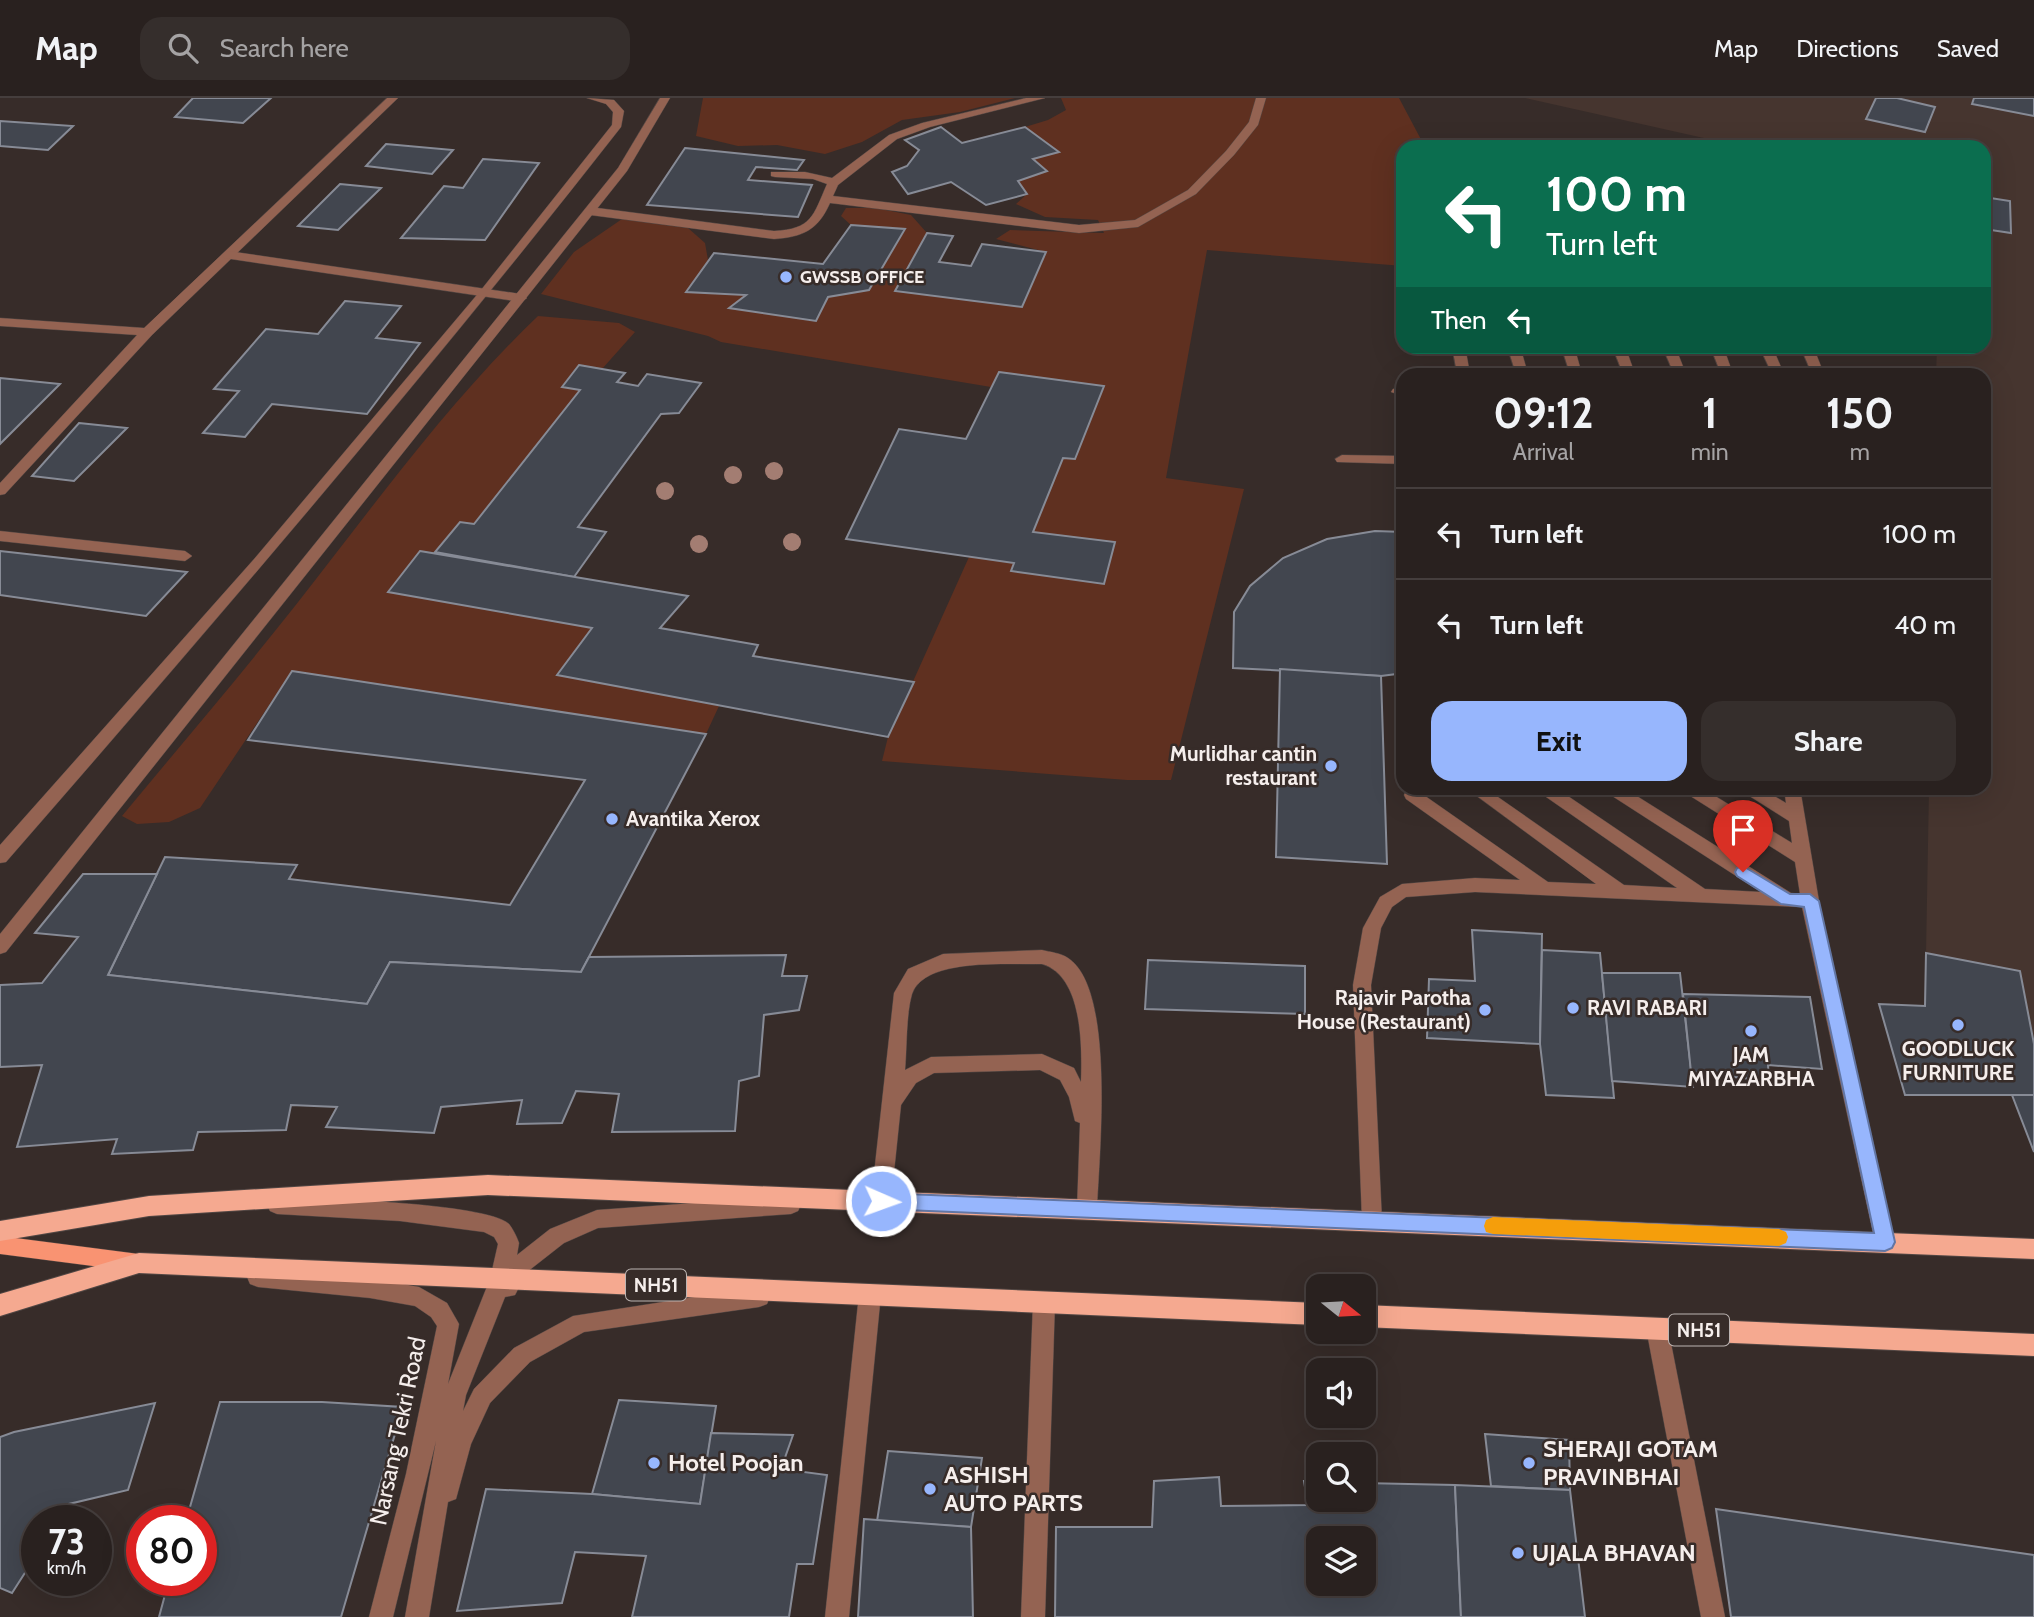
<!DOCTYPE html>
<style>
:root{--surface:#29211f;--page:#352e2c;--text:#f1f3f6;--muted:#a5a3a4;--line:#453e3d;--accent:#97b6fd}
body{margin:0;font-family:Cabin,sans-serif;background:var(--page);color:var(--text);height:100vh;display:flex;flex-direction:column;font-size:26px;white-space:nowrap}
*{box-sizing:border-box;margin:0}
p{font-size:23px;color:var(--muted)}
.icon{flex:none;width:38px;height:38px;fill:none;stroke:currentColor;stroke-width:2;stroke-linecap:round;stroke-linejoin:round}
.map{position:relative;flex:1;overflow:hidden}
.details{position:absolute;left:1396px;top:270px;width:595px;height:427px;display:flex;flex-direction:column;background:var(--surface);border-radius:21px;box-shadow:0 7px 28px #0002,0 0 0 2px var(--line)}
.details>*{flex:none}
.guide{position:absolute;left:1396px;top:42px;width:595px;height:214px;border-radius:21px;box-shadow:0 7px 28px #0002,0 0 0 2px var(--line);background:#0b6e4f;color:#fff;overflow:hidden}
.needle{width:46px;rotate:108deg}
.buttons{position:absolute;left:1306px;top:1176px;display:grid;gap:14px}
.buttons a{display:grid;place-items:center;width:70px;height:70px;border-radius:14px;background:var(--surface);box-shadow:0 7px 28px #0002,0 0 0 2px var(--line);font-size:35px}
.speed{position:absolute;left:21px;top:1407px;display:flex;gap:14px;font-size:35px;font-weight:700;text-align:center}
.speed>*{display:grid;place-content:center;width:91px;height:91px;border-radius:50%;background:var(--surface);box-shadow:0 7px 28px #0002,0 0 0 2px var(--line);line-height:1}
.speed small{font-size:18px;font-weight:400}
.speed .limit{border:10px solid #d22;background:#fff;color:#111}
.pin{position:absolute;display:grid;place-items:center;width:60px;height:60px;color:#fff;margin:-72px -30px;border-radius:50% 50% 50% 0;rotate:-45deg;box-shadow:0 0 7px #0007}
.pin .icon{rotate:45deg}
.me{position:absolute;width:77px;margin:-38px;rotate:92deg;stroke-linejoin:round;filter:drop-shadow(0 0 5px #0008)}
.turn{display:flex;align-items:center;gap:24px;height:147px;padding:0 35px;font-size:32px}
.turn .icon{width:91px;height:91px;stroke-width:2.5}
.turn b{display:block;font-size:49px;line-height:60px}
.then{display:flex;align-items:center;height:66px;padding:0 35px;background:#0003;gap:14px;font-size:26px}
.eta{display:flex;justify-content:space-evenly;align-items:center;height:119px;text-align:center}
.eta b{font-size:42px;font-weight:700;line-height:49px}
.action{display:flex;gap:14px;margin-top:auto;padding:14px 35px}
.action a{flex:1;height:80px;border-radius:21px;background:var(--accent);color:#111;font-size:28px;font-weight:700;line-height:80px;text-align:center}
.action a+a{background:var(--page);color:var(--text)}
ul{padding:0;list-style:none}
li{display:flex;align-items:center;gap:21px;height:91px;padding:0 35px;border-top:2px solid var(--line)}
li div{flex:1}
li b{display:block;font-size:26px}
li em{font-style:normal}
header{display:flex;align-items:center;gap:42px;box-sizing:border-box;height:98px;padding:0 35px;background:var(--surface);border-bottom:2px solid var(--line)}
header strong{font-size:33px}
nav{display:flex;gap:38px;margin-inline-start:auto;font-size:24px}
.search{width:490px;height:63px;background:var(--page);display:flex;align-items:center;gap:18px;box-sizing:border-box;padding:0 24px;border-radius:21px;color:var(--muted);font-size:26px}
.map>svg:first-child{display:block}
</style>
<header>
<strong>Map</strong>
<div class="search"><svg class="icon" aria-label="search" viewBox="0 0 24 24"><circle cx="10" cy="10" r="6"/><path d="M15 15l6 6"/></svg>Search here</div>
<nav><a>Map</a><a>Directions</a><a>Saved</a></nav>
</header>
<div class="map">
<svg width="2034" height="1519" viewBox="0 0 2034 1519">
<rect width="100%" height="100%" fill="#372c29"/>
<polygon fill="#46352f" points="1525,0 1876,0 1867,21 1924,34 1935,9 1897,0 2034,0 2034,946 2020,873 1926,855 1929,690 1984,690 1984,276 1936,276 1937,249 1984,248 1985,131 2011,134 2010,103 1985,99 1984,49 1744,49"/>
<g fill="#5f3020">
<polygon points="703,0 1015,0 960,14 902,22 862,44 825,56 777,47 738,48 696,38"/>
<polygon points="1061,0 1399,0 1425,49 1404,49 1403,168 1207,152 1166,380 1244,391 1171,682 1127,682 882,663 888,639 969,459 1014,465 1012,473 1104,486 1114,444 1033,434 1063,360 1075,361 1103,288 999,274 991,289 721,244 708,238 541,196 574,154 622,121 688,130 705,145 708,162 687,194 746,197 730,210 815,223 828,199 869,191 905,132 851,127 841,118 846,110 876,110 911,117 927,135 895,193 1021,209 1046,154 996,141 1010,132 1104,135 1098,122 1045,119 1016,106 1027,96 1018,83 1047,73 1033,61 1058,54 1025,29 1048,22 1066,12"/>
<path d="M538 218 619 225 635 234 602 271 579 268 563 288 580 292 474 426 460 424 435 454 420 453 388 493 592 530 557 577 719 608 706 636 292 573 200 710 169 724 137 726 122 718C180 648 239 579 295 508 372 410 448 304 538 218Z"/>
</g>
<g fill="#42464f" stroke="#878b96" stroke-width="2" fill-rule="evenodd">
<polygon points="193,0 271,0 243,25 175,19"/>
<polygon points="1876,0 1897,0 1935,9 1925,34 1866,21"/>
<polygon points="1974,0 2034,0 2034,18 1972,6"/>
<polygon points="0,23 73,28 48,52 0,48"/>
<polygon points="941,29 962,45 1025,29 1059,54 1033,61 1047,73 1018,83 1027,96 986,107 951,84 908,96 892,74 907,68 919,52 905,42"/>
<polygon points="386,46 453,52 432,76 366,68"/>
<polygon points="685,50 804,62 797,72 756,69 748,82 812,87 798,119 647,107"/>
<polygon points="483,61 539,65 485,142 401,140 444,88 463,90"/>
<polygon points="340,86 381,90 338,132 298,128"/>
<polygon points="1984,99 2010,103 2011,135 1984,131"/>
<polygon points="851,127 905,131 869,192 828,199 816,223 729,210 746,197 686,194 714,155 823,166"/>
<polygon points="927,135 953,138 939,164 971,168 982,146 1046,154 1022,209 895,193"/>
<polygon points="345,203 401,208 376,240 420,245 367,316 272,306 245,339 203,335 239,293 214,291 266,231 318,236"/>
<polygon points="579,267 625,275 617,284 638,288 647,276 701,285 679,315 661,316 578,429 606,434 574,479 435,454 460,424 474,426 580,292 562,289"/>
<polygon points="999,274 1104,288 1075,361 1063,360 1033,434 1115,444 1104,486 1011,473 1014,465 846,441 899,331 966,341"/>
<polygon points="0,280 60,286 0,346"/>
<polygon points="79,325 127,330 74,383 32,378"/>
<polygon points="1375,433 1404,434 1404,575 1381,578 1233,570 1234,514 1250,488 1283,460 1327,441"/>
<polygon points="0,453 187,474 146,518 0,497"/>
<polygon points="420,453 688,498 660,530 758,547 753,558 914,584 888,639 557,577 592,530 388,494"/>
<polygon points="1280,571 1381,578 1387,766 1276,759"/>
<polygon points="292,573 706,636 581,874 390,864 367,906 108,877 165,759 297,767 289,781 510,807 585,682 248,642"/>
<polygon points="83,776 157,776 108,877 367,906 390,864 581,874 589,859 786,857 782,878 807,878 799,912 764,917 759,978 739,983 735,1033 612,1034 619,996 576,993 562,1025 517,1026 522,1002 441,1009 434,1035 326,1029 337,1009 291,1007 286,1032 198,1034 193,1052 112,1056 117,1041 17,1049 42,967 0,969 0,887 42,885 78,839 35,835"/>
<polygon points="1472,832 1542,836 1540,946 1427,940 1429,881 1475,883"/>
<polygon points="1542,852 1600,855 1614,1000 1546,997 1540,946"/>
<polygon points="1926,855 2020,873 2034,946 2034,997 1905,997 1879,906 1925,908"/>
<polygon points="1148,862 1305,868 1305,916 1145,911"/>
<polygon points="1602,875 1680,875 1693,989 1612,983"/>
<polygon points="1683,896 1810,899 1822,971 1768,967 1769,983 1691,974"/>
<polygon points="2012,997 2034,997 2034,1054"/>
<polygon points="619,1302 716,1308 700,1406 592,1396"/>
<polygon points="220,1304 322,1304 403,1309 341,1519 159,1519 169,1482 201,1482 201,1423 186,1423"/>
<polygon points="155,1305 128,1392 69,1406 58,1423 37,1423 37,1456 12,1495 0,1490 0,1339 14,1334"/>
<polygon points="711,1335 793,1337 781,1371 827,1377 813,1466 797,1466 789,1519 632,1519 646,1458 575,1454 562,1505 457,1513 486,1391 592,1396 700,1406"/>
<polygon points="1485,1336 1569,1342 1570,1392 1491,1388"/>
<polygon points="888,1353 982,1360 971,1429 877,1423"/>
<path d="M1219 1379 1221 1408 1308 1407 1304 1383H1318V1402H1363V1385L1455 1387 1461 1519H1055L1056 1429H1152L1154 1383ZM1318 1440H1363V1486H1318Z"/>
<polygon points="1455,1387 1570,1392 1585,1519 1461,1519"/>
<polygon points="1716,1411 2034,1457 2034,1519 1731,1519"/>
<polygon points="864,1421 971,1429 973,1519 858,1519"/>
</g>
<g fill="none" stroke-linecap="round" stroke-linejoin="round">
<defs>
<g id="service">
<polygon points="387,0 398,0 152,237 5,396 0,397 0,385 137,237 0,228 0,220 144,230"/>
<path d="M587 0 614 2 624 13 621 29C424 281 216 523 6 764L0 765V747L255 460 481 192 612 27 613 14 606 6Z"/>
<path d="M1026 0H1045L930 29 897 41 838 87 833 98 1079 127 1135 122 1188 92 1226 53 1249 24 1256 0H1266L1258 27 1234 57 1196 96 1138 129 1079 135 830 105C818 132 803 139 774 141L590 117 584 113 590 109 774 133C812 131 813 118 827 86L813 81 775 79 771 78V74H805L832 80 889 37 922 25Z"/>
<polygon points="1452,248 1465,248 1470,276 1457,276"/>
<polygon points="1507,248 1520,248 1528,276 1516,276"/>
<polygon points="1561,248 1574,248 1582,276 1570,276"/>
<polygon points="1612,248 1625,248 1635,276 1623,276"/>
<polygon points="1662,248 1675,248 1686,276 1674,276"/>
<polygon points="1710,248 1723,248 1733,276 1721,276"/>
<polygon points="1759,248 1772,248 1784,276 1772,276"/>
<polygon points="1800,248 1813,248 1824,276 1812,276"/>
<polygon points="1404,290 1404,298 1391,294 1393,291"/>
<polygon points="1342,357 1404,358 1404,366 1337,364 1335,361"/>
<polygon points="0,433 185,453 192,458 185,463 0,443"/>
<polygon points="1466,690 1485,690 1624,787 1677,790 1539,694 1537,690 1556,690 1705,791 1761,794 1606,694 1604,690 1624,690 1791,795 1800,796 1795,764 1684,694 1682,690 1702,690 1792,745 1789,723 1743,694 1741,690 1761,690 1786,705 1784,690 1800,690 1819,803 1895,1144 1892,1151 1885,1153 1878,1151 1875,1144 1802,809 1475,794 1406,799 1392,809 1381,830 1371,887 1382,1123 1379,1129 1372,1132 1365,1129 1362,1123 1353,887 1363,830 1380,799 1402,786 1475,780 1520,782 1406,701 1404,697 1406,693 1418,693 1548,784 1596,786"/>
<path d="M1042 852C1050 854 1061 855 1068 860 1116 891 1099 1058 1097 1111L1094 1117 1087 1120 1080 1117 1077 1111 1080 1025 1075 1023 1069 999 1060 982 1040 972 934 975 916 985 901 1007 891 1103 888 1109 881 1112 874 1109 871 1103 894 895 908 871 943 856ZM1042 866C1083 878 1082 948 1081 984L1074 970 1042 956 931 959 905 972C907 950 906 917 912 896 924 859 1010 867 1042 866Z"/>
</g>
<g id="pedestrian">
<polygon points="870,1186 878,1189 881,1196 849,1519 825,1519 859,1196 862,1189"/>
<polygon points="1657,1220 1665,1223 1668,1230 1725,1519 1701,1519 1646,1230 1649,1223"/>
</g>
<g id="minor">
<polygon points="228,153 521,196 527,200 521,204 224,160 222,157"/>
<polygon points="1044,1194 1052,1197 1055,1204 1045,1519 1021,1519 1033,1204 1036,1197"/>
</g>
<g id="tertiary">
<polygon points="660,0 670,0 627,73 6,854 0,856 0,836 618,70"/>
<path d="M277 1098C315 1100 487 1105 509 1126 513 1131 517 1139 519 1145L517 1157 550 1131 597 1112 791 1098 798 1101 801 1107 798 1113 791 1116 598 1130 564 1145 527 1174 515 1197 505 1199 466 1297 463 1313 474 1291 514 1250 573 1218 759 1189 767 1192 770 1199 767 1206 759 1209 584 1234 530 1264 490 1305 471 1346 456 1401 448 1404 429 1519H405L436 1343 393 1519H369L406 1376 437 1228 431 1219 415 1208 370 1200 258 1189 250 1186 247 1179 250 1172 258 1169 370 1180 419 1189 447 1205 459 1226 448 1286 490 1181 498 1146 494 1139 484 1134 400 1123 277 1116 270 1113 267 1107 270 1101Z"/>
</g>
<polygon id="primary" points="0,1138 139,1156 146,1158 150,1165 146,1172 139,1174 0,1156"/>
<g id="trunk">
<polygon points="488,1077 2034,1141 2034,1161 488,1097 149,1118 0,1143 0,1123 149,1098"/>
<polygon points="139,1155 1318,1205 1318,1227 139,1175 0,1218 0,1196"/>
<polygon points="1363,1207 2034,1236 2034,1258 1363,1229"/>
</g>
</defs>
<use href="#service" stroke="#524744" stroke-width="1"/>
<use href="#pedestrian" stroke="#524744" stroke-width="1"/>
<use href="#minor" stroke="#524744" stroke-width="1"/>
<use href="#tertiary" stroke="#524744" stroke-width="1"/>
<use href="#primary" stroke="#524744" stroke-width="1"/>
<use href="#trunk" stroke="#524744" stroke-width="2"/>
<use href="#service" fill="#946352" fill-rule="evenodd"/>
<use href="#pedestrian" fill="#946352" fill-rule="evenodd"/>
<use href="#minor" fill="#946352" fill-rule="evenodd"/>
<use href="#tertiary" fill="#946352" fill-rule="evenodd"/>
<use href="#primary" fill="#f99372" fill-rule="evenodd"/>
<use href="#trunk" fill="#f5a990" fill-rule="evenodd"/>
</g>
<g fill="#a37d72">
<circle cx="774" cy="373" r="9"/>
<circle cx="733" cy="377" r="9"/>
<circle cx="665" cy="393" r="9"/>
<circle cx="792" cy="444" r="9"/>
<circle cx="699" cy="446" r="9"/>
</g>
<polygon fill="#97b6fd" stroke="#6276a4" stroke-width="2" points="1743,768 1790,796 1810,796 1819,803 1895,1144 1892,1150 1885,1153 881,1111 874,1109 871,1103 874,1097 881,1095 1874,1135 1804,809 1781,806 1737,778 1735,774 1737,770"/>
<polygon fill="#f59e0b" points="1493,1119 1779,1131 1786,1134 1788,1139 1786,1145 1779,1148 1493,1136 1486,1134 1484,1128 1486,1122"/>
<g fill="#97b6fd" stroke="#372c29" stroke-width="2.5">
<circle cx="786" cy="179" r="7"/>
<circle cx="1331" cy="668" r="7"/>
<circle cx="612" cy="721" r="7"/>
<circle cx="1573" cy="910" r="7"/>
<circle cx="1485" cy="912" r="7"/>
<circle cx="1958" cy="927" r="7"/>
<circle cx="1751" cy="933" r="7"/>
<circle cx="654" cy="1365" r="7"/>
<circle cx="1529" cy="1365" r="7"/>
<circle cx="930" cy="1391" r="7"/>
<circle cx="1518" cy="1455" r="7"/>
</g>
<g text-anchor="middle" stroke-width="5" stroke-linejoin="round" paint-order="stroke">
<g font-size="18" font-weight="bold" fill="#f5eeec" stroke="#372c29" text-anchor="start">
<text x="800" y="185">GWSSB OFFICE</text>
</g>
<g fill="#372c29" stroke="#bcb4b2" stroke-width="2">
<rect x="626" y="1171.5" width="60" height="31" rx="5"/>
<rect x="1669" y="1216.5" width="60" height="31" rx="5"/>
</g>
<g font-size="19" font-weight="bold" fill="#f5eeec">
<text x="656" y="1194">NH51</text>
<text x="1699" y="1239">NH51</text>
</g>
<g font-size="21" font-weight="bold" fill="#f5eeec" stroke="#372c29" text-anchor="end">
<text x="1317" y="663">Murlidhar cantin<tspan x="1317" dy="24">restaurant</tspan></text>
<text x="626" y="728" text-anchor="start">Avantika Xerox</text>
<text x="1471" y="907">Rajavir Parotha<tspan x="1471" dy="24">House (Restaurant)</tspan></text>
<text x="1587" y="917" text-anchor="start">RAVI RABARI</text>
<text x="1958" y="958" text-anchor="middle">GOODLUCK<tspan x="1958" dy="24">FURNITURE</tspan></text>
<text x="1751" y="964" text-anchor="middle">JAM<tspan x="1751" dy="24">MIYAZARBHA</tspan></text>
</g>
<g font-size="24" fill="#f5eeec" stroke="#372c29">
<text transform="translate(398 1333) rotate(-78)" y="8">Narsang Tekri Road</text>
</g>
<g font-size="24" font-weight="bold" fill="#f5eeec" stroke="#372c29" text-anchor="start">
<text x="1543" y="1359">SHERAJI GOTAM<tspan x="1543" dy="28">PRAVINBHAI</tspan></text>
<text x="668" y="1373">Hotel Poojan</text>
<text x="944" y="1385">ASHISH<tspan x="944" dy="28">AUTO PARTS</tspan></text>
<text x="1532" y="1463">UJALA BHAVAN</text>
</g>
</g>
</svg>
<div class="buttons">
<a><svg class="needle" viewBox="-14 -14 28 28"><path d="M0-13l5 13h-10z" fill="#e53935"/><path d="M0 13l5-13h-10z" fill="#a5a3a4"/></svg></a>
<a><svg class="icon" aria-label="sound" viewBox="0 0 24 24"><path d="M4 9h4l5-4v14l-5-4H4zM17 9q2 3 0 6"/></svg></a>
<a><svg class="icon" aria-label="search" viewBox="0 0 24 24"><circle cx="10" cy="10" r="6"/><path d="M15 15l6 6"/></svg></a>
<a><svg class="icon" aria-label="layers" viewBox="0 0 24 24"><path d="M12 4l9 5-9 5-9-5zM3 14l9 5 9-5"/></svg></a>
</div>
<div class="speed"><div>73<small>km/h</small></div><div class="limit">80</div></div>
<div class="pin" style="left:1743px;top:774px;background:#d93025"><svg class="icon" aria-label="arrive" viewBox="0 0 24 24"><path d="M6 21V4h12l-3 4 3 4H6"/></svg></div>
<svg class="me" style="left:881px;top:1103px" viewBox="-20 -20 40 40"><circle r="17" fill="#97b6fd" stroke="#fff" stroke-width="3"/><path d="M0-11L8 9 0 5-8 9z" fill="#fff"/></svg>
<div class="guide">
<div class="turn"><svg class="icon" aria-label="left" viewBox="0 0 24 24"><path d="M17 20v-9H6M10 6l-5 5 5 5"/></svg><div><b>100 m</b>Turn left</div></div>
<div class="then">Then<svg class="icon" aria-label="left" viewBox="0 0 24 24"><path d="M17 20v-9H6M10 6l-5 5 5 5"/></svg></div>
</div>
<section class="details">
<div class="eta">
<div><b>09:12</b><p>Arrival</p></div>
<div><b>1</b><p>min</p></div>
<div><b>150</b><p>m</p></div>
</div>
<ul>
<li><svg class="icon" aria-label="left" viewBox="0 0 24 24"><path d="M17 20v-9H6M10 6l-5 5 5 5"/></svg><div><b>Turn left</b></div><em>100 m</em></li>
<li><svg class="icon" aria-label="left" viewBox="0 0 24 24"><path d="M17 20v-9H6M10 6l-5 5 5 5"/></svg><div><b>Turn left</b></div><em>40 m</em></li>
</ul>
<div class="action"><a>Exit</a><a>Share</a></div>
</section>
</div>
